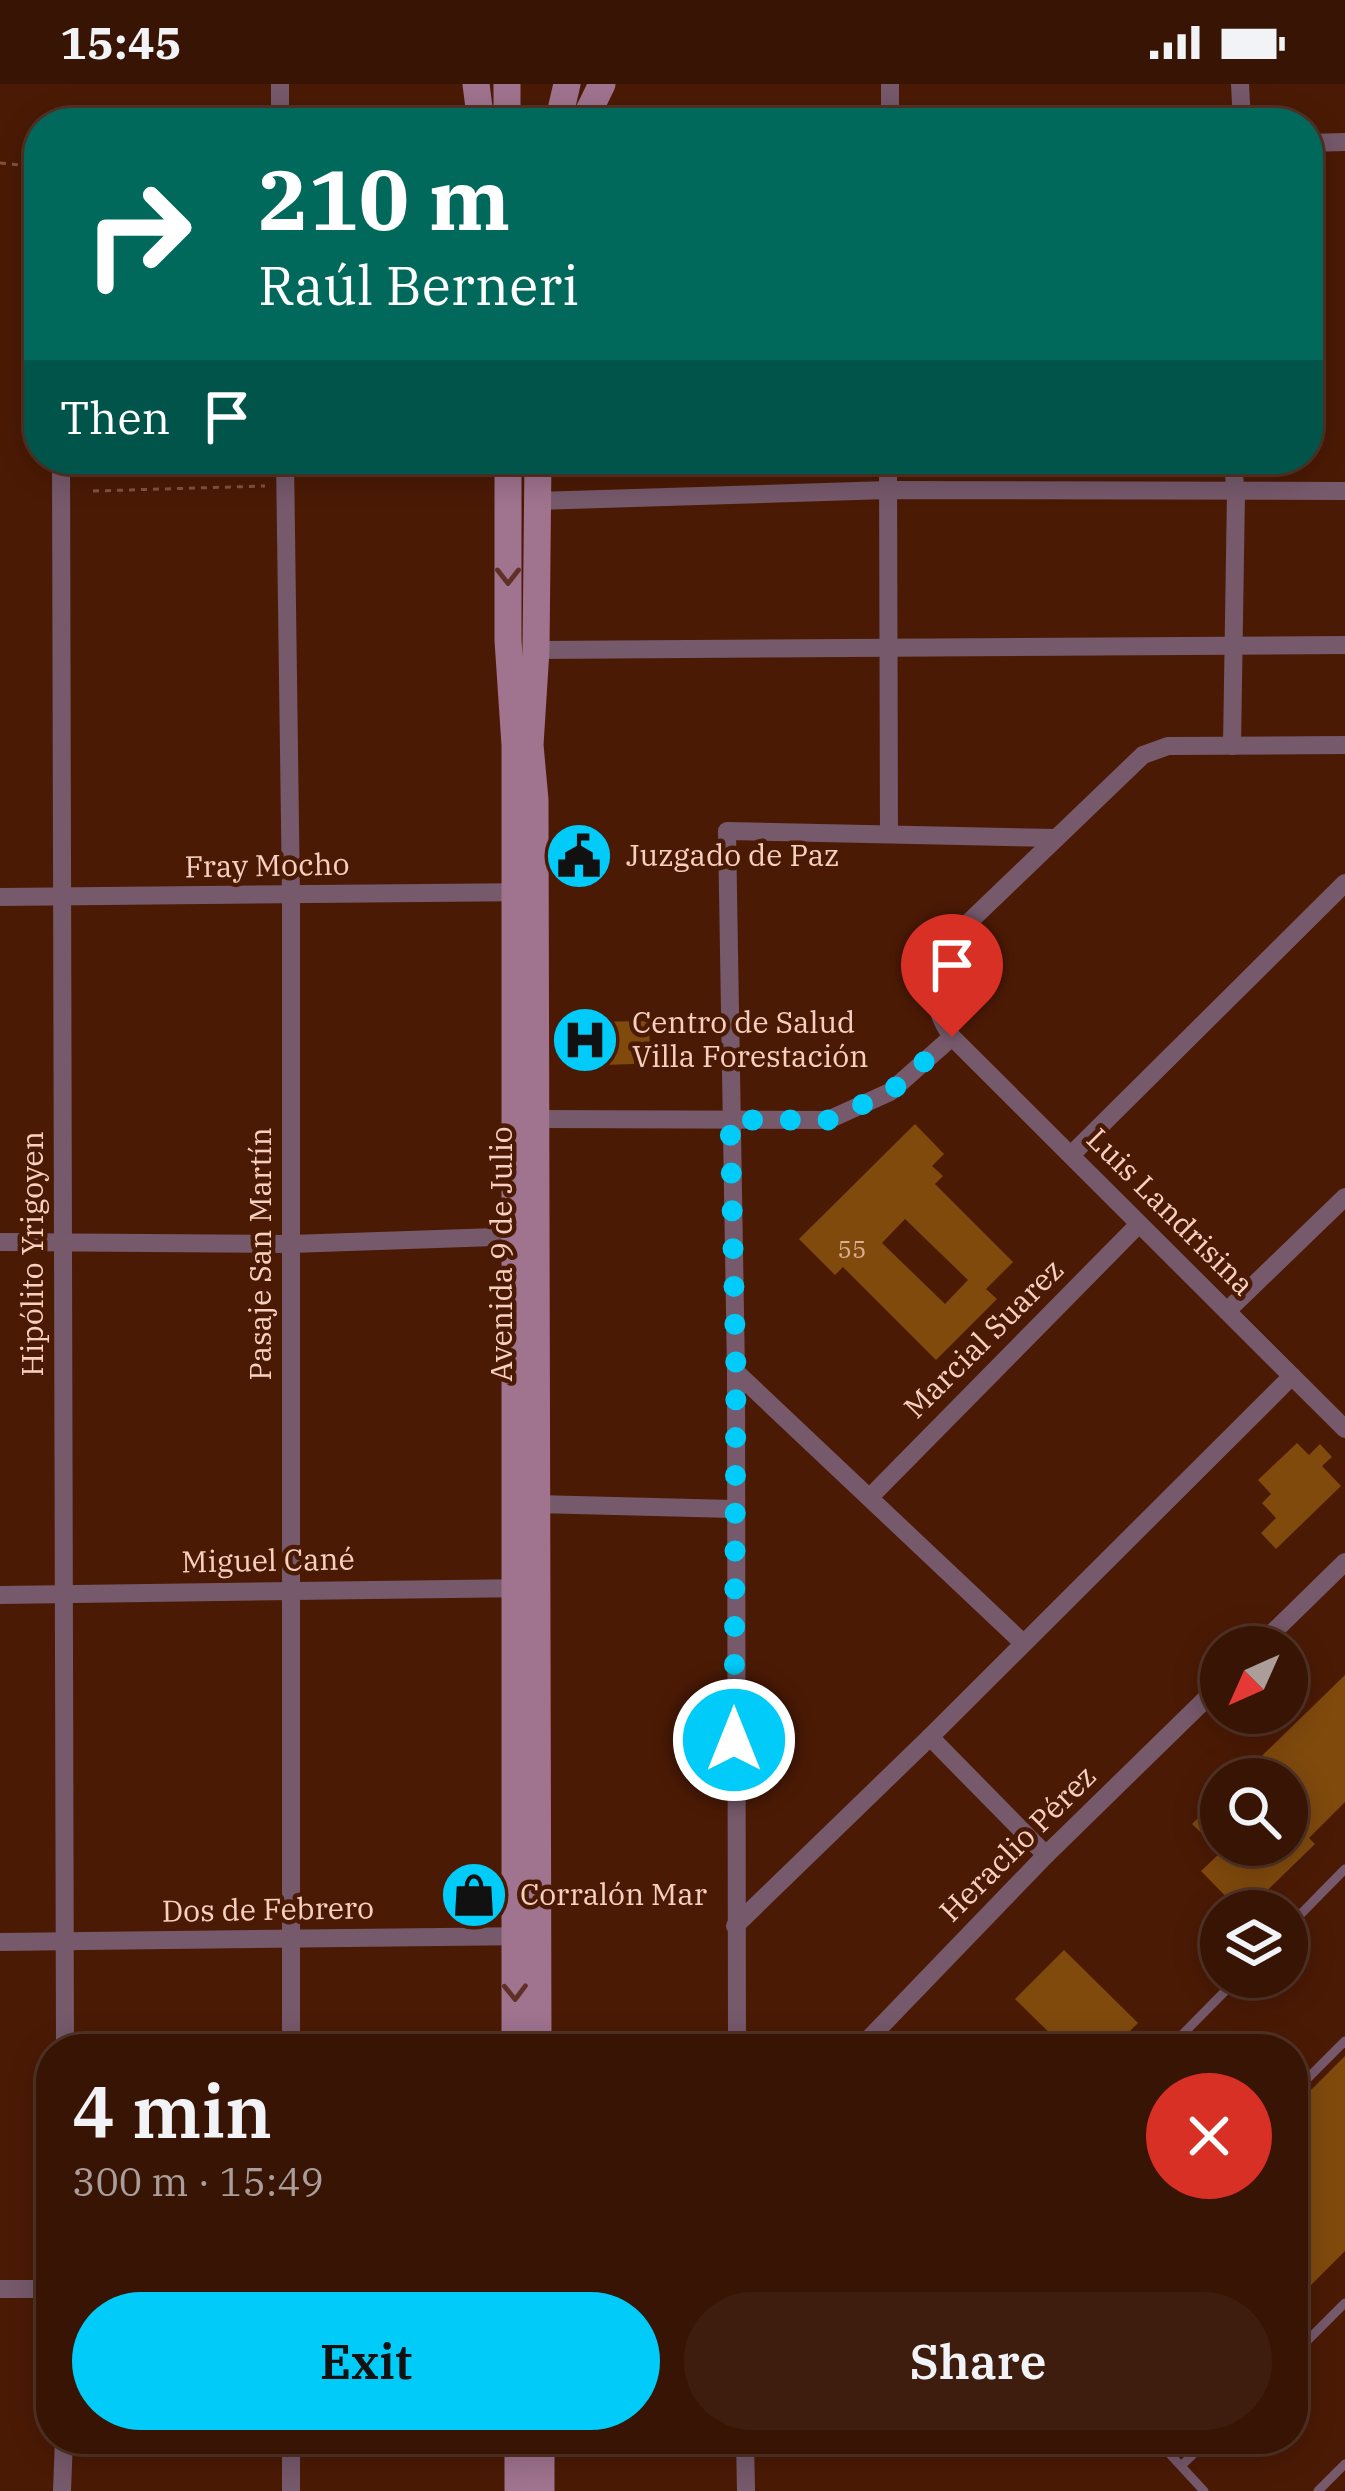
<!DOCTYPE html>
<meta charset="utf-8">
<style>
:root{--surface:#381404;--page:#3f1d0e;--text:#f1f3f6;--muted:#ab9e9a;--line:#523326;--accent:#00cbf9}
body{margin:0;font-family:"IBM Plex Serif",serif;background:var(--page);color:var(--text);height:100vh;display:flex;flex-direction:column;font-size:45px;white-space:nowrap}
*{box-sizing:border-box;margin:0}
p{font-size:39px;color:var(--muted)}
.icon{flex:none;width:66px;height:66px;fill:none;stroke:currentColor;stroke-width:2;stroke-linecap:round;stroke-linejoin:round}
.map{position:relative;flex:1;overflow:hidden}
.panel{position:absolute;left:36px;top:1950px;width:1272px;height:420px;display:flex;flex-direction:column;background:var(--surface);border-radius:48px;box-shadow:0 6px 30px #0003,0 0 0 3px var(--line)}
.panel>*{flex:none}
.top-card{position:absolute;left:24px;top:24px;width:1299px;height:366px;border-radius:48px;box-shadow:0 6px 30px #0003,0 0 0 3px var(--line);background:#00695c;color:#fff;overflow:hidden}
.needle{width:78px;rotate:225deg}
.fabs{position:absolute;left:1200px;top:1542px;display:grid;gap:24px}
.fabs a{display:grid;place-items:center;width:108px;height:108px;border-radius:50%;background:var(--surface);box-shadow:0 6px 30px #0003,0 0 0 3px var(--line);font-size:60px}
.pin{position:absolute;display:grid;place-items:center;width:102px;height:102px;color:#fff;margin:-123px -51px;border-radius:50% 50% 50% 0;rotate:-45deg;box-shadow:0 0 12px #0007}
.pin .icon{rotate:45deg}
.me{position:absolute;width:132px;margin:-66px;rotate:0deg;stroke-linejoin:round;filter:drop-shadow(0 0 9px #0008)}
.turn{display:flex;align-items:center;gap:42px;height:252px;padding:0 36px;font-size:54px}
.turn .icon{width:156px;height:156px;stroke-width:2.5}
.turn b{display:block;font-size:84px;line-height:102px}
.then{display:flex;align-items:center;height:114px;padding:0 36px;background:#0003;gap:24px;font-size:45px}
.round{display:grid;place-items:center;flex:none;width:126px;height:126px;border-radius:63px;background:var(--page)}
.headline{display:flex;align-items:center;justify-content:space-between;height:204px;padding:0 36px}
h1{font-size:72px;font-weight:600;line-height:90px}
.primary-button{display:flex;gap:24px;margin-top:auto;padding:24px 36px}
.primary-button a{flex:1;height:138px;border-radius:72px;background:var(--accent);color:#111;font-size:48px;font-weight:600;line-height:138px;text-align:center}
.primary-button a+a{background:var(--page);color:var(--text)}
.status{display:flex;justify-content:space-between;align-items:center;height:84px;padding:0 60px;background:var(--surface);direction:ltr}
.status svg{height:33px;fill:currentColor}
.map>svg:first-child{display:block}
</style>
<div class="status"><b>15:45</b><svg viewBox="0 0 49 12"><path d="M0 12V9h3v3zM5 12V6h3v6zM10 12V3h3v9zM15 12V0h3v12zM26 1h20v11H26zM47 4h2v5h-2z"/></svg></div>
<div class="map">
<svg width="1345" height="2407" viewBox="0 0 1345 2407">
<rect width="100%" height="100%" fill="#4b1a05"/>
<g fill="#804a0d" fill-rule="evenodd">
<polygon points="649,937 650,972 634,973 634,980 602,981 601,972 587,972 586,938"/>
<path d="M915 1040 944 1070 932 1082 943 1092 935 1100 1013 1178 986 1205 997 1215 936 1276 843 1183 835 1191 799 1155ZM905 1135 968 1196 945 1220 882 1159Z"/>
<polygon points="1297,1359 1309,1371 1320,1360 1332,1373 1322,1382 1341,1402 1276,1465 1261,1449 1276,1434 1262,1419 1271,1410 1258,1396"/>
<polygon points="1345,1591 1345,1718 1309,1754 1315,1760 1246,1827 1240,1827 1201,1787 1221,1768 1192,1740 1221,1712 1221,1761 1287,1761 1287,1695 1238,1695"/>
<polygon points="1064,1866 1138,1939 1112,1965 1066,1965 1015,1915"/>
<polygon points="1345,1972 1345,2167 1293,2219 1293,2024"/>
</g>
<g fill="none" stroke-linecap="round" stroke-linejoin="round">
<g stroke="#815340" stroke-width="3" stroke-dasharray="6 6" stroke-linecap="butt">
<polyline points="70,39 70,24"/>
<polyline points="0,79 39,83"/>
<polyline points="93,407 265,402"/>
</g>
<g stroke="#76596b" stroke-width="9">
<polyline points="1287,1844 1345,1785"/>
<polyline points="1168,1965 1239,1893"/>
<polyline points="1293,2009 1345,1957"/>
<polyline points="1293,2271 1345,2219"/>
<polyline points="1156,2355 1204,2407"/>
<polyline points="1182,2381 1209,2355"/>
<polyline points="1318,2407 1345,2380"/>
</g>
<g stroke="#76596b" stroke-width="18">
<polyline points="280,0 280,39"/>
<polyline points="890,0 890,39"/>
<polyline points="1240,0 1242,39"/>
<polyline points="1308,59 1345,58"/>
<polyline points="61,375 65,1965"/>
<polyline points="285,375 291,813 291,1965"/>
<polyline points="888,375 889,750"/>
<polyline points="537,417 888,406 1345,407"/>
<polyline points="536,566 1345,561"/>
<path d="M1345 661 1168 662 1143 671 941 865C931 899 931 923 952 953L1345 1345"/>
<polyline points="1232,662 1236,408 1232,375"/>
<polyline points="0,813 524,808"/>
<polyline points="535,1035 828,1036 890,1008 952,953"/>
<polyline points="1071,1071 1345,799"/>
<polyline points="0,1158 291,1160 523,1152"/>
<polyline points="1227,1227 1345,1113"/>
<polyline points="736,1288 1022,1558"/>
<polyline points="871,1412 1139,1140"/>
<polyline points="536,1420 733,1425"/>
<polyline points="0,1511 526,1504"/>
<polyline points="1258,1563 1345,1478"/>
<polyline points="930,1653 1046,1771"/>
<polyline points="735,1842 930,1653 1292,1292"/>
<polyline points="0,1858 525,1852"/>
<polyline points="737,1965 736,1288 727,747 1056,754"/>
<polyline points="859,1965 1046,1771 1221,1600"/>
<polyline points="0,2205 51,2205"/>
<polyline points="291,2355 291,2407"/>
<polyline points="745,2355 746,2407"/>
<polyline points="62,2407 64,2355"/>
</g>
<g stroke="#a0738e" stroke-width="27">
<polyline points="476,0 481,39"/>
<polyline points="507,39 507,0"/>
<polyline points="558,39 567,0"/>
<polyline points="583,39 602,0"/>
<polyline points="508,375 508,556 515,661 515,1965"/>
<polyline points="538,1965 535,716 530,661 536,566 538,375"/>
<polyline points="518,2355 518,2407"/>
<polyline points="541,2355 541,2407"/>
</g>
</g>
<defs><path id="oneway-chevron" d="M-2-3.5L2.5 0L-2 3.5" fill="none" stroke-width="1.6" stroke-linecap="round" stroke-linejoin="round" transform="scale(3)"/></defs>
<g stroke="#603027">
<use href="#oneway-chevron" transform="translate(508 492) rotate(90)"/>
<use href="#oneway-chevron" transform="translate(515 1908) rotate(89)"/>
</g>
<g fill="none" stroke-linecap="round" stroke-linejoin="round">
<polyline stroke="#00cbf9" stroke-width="21" stroke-dasharray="0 37.8" points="734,1656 736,1288 730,1036 828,1036 890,1008 952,953"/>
</g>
<defs>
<symbol id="civic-disc" viewBox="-11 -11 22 22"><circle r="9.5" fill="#00cbf9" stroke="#4b1a05"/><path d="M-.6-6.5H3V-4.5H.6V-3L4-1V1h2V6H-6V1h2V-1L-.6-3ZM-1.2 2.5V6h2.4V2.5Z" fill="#111"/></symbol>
<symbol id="hospital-disc" viewBox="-11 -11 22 22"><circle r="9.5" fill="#00cbf9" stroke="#4b1a05"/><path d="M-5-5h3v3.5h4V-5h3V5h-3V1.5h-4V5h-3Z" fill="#111"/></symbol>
<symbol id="shop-disc" viewBox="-11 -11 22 22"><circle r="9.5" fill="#00cbf9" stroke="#4b1a05"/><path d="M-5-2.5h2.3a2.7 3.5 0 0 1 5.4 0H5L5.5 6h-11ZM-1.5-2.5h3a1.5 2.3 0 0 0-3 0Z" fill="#111"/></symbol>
</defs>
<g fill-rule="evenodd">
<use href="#civic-disc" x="541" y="734" width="76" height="76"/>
<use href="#hospital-disc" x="547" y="918" width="76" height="76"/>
<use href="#shop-disc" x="436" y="1773" width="76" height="76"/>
</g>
<g text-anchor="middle" stroke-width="9" stroke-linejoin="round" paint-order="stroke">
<g font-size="24" fill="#daae93">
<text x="852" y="1174">55</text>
</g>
<g font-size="30" fill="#f8d0c0" stroke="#4b1a05" text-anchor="start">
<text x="626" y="782">Juzgado de Paz</text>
<text x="632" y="949">Centro de Salud<tspan x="632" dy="34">Villa Forestación</tspan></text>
<text x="520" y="1821">Corralón Mar</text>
</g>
<g font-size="30" fill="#f8d0c0" stroke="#4b1a05">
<text transform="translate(267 782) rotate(-1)" y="10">Fray Mocho</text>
<text transform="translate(1170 1128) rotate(45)" y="10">Luis Landrisina</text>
<text transform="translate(33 1170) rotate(-90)" y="10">Hipólito Yrigoyen</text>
<text transform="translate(261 1170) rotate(-90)" y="10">Pasaje San Martín</text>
<text transform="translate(502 1170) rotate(-90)" y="10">Avenida 9 de Julio</text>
<text transform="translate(984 1255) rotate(-45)" y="10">Marcial Suarez</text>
<text transform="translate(268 1477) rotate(-1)" y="10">Miguel Cané</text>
<text transform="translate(1018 1760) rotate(-45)" y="10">Heraclio Pérez</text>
<text transform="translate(268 1826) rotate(-1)" y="10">Dos de Febrero</text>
</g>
</g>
</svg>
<div class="fabs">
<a><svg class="needle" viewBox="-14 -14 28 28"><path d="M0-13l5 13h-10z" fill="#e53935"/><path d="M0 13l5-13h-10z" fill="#ab9e9a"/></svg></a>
<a><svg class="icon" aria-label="search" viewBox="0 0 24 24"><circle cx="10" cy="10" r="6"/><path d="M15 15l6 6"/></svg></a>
<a><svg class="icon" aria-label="layers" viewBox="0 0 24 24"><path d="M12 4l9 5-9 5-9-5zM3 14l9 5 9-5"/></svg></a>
</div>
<div class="pin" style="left:952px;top:953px;background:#d93025"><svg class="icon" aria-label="arrive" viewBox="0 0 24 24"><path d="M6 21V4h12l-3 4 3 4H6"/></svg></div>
<svg class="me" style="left:734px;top:1656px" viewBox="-20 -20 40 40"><circle r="17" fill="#00cbf9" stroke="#fff" stroke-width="3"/><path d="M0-11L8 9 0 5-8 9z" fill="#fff"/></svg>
<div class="top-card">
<div class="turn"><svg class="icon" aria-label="right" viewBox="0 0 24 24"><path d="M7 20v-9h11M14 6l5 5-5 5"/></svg><div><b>210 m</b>Raúl Berneri</div></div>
<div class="then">Then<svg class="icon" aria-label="arrive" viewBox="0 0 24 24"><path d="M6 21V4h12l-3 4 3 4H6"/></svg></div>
</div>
<section class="panel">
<div class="headline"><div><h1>4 min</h1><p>300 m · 15:49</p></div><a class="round" style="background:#d93025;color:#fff"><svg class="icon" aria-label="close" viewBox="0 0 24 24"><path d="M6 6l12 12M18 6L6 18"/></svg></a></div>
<div class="primary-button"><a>Exit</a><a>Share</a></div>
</section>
</div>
